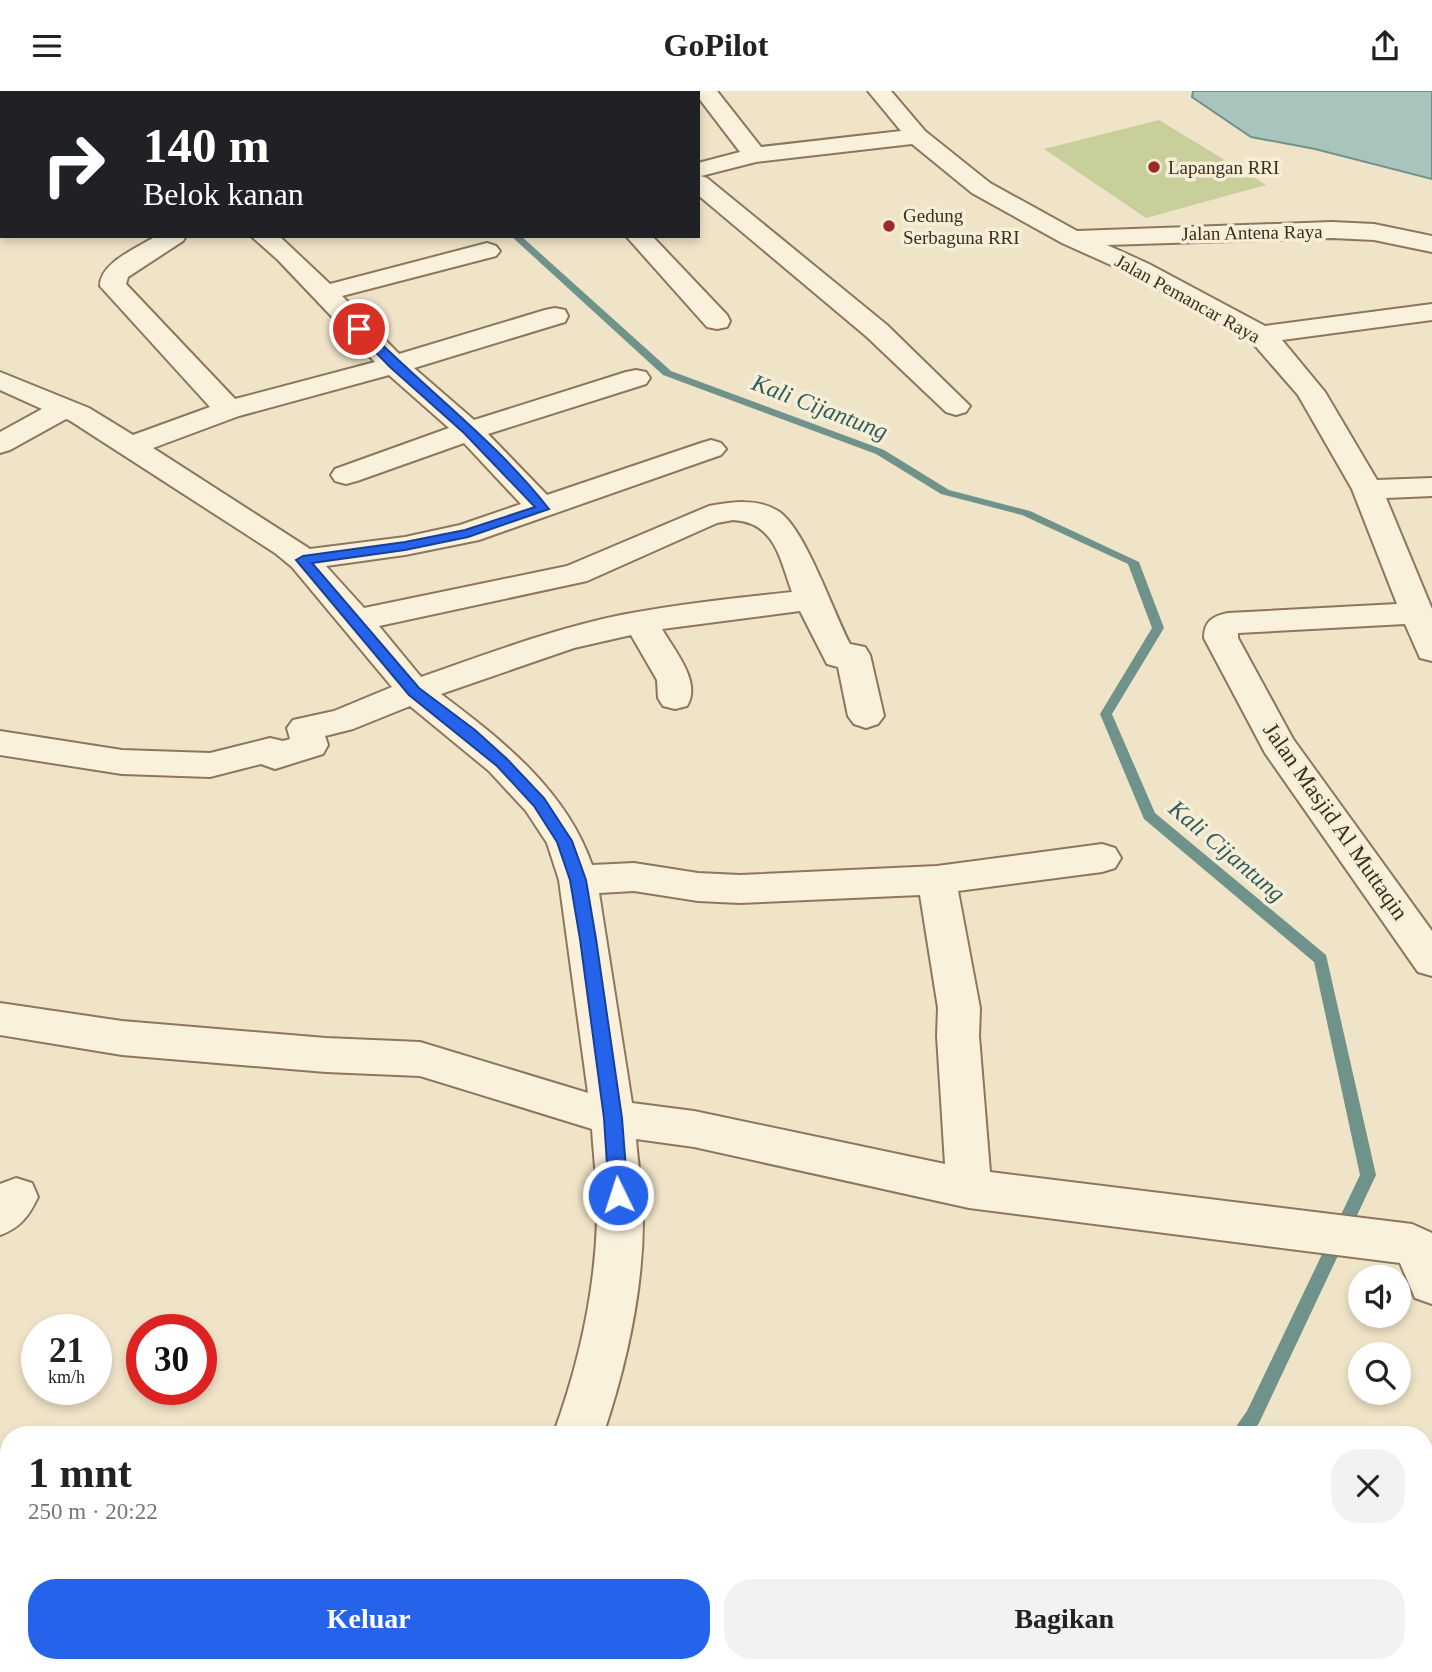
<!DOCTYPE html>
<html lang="id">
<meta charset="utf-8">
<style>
:root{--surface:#fff;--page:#f2f2f2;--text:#222;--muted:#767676;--accent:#2563eb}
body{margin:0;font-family:"Times New Roman",serif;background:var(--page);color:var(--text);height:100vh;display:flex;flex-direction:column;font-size:26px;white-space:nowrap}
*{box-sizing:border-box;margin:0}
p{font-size:23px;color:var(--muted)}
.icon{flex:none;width:38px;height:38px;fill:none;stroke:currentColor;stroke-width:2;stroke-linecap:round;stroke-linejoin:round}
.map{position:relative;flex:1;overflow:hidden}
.drawer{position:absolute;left:0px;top:1335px;width:1433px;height:247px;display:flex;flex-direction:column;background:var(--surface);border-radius:28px 28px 0 0;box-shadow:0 4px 10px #0003}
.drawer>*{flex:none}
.hud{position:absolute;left:0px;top:0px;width:700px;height:147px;box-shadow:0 4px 10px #0003;background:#202124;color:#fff;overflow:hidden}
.controls{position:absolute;left:1348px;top:1174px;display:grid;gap:14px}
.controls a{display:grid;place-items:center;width:63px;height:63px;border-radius:50%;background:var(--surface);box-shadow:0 4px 10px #0003;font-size:35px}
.speed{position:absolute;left:21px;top:1223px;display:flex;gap:14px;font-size:35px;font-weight:700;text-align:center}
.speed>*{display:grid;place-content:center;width:91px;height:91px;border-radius:50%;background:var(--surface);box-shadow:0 4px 10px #0003;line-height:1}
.speed small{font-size:18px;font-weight:400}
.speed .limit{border:10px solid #d22;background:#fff;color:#111}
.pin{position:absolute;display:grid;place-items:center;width:60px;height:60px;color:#fff;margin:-30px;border:4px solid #fff;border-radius:50%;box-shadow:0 2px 7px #0007}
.me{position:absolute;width:77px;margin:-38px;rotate:356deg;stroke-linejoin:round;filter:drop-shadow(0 0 5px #0008)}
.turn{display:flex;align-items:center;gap:24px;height:147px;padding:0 28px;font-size:32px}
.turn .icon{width:91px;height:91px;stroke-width:2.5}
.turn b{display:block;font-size:49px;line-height:60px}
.round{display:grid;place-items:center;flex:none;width:74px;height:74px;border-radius:28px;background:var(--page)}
.headline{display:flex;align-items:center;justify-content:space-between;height:119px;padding:0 28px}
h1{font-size:42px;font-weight:700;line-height:52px}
.cta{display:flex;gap:14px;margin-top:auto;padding:14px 28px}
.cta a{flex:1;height:80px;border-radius:28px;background:var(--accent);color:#fff;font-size:28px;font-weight:700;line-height:80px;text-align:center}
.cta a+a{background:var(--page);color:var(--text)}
header{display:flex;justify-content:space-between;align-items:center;height:91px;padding:0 28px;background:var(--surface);font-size:32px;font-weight:700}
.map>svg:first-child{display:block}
</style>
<header><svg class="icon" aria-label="menu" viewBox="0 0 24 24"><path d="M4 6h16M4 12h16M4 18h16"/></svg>GoPilot<svg class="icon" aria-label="share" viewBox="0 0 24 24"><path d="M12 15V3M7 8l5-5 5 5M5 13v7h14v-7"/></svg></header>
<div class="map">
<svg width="1432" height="1581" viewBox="0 0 1432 1581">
<rect width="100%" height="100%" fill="#f0e4c8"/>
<polygon fill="#c9cf9b" points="1159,29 1266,94 1146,127 1044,58"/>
<polygon fill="#a9c4bc" stroke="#6f938a" stroke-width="2" points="1193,0 1432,0 1432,88 1315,58 1251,46 1192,6"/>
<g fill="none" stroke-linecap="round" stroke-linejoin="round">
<g fill="#6f938a" fill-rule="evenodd">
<polygon points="340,0 351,0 353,2 341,2"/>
<polygon points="511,145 521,145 671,280 884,359 949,399 1030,420 1139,471 1164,537 1112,623 1155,722 1326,864 1376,1084 1259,1332 1250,1344 1230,1344 1247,1320 1360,1084 1314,871 1144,728 1100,623 1152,537 1128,473 1022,424 941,403 876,363 663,284"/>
<polygon points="1045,1573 1068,1573 1064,1581 1042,1581"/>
</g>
<defs>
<g id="street">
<polygon points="16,0 41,0 15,2"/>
<polygon points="211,0 235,0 210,2"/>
<polygon points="446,0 470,0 471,2 447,2"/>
<polygon points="535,0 562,0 534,2"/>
<path d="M694 0H717L761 56 901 40 868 0H891L925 40 990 92 1077 140 1332 131 1374 133 1432 145V161L1374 149 1332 147 1107 154 1149 173 1265 235 1432 213V229L1282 249 1325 301 1377 389 1432 387V405L1386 407 1432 518V570L1420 567 1405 533 1238 542V547L1293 648 1432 840V885L1418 881 1265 662 1204 547C1204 530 1213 525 1228 522L1397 513 1352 398 1298 304 1251 250 1131 183 1062 152 972 102 912 53 756 71 701 85 707 87 887 234 970 315 966 321 956 324 946 321 867 246 698 104V72L740 61 698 6V2Z"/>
<polygon points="2,8 2,22 0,23 0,9"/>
<rect x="0" y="83" width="2" height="15"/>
<polygon points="0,124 2,124 0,140"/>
<path d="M156 145H186L183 150 128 186 126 193 235 308 375 271 278 169 251 145H279L330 193 487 152 496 155 500 160 496 165 342 205 399 263 545 219 555 217 565 219 568 225 565 231 414 277 474 329 626 281 636 279 646 281 650 287 646 293 488 343 547 404 701 352 711 349 721 352 726 358 721 364 479 449 405 464 326 475 364 517 567 475 709 415C732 411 757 407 778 420 805 437 833 521 850 553L865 556 870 564 884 625 878 633 866 637 854 633 848 625 838 576 827 573 800 520 662 538C674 559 702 591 687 615L675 618 663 615 658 607 657 589 631 544 574 557 441 603C502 649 566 699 592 774L634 772 698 782 740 784 937 775 1102 753 1115 757 1121 767 1115 777 1102 781 958 800 980 917 979 945 990 1081 1412 1133 1432 1142V1213L1415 1207 1400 1172 969 1117 694 1056 636 1048C638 1075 643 1102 643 1128 643 1200 626 1276 603 1344H553C578 1276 595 1203 597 1129 598 1099 594 1068 592 1038L420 985 326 981 122 964 0 944V912L122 930 326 947 420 951 588 1002 559 789 547 752 526 720 489 680 410 615 353 638 325 645 328 654 323 663 275 678 261 673 210 686 122 683 0 664V640L122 659 210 662 270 647 283 650 290 648 287 637 293 629 334 620 392 596 292 476 275 462 69 329 66 328 10 359 0 362V341L42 318 0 299V281L89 317 133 344 210 316 100 195C100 171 138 157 156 145ZM389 284 449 337 335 378 331 384 335 390 346 393 357 390 464 352 521 413 460 434 405 446 310 458 153 357 239 325ZM733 429C775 431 780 468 792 501 735 507 678 513 621 524 553 538 487 563 421 586L379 535 587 490 717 432ZM634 800 698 810 740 812 920 804 938 917 937 945 945 1073 694 1020 632 1012 599 802Z"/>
<polygon points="626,145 652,145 727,224 730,230 727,236 717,238 707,236"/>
<path d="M16 1087 32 1092 38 1106C29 1125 20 1137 0 1144V1093Z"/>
<polygon points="0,1381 9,1385 9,1444 0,1440"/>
<rect x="1424" y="1514" width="8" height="54"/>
<polygon points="108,1573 176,1573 179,1581 111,1581"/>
<polygon points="289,1573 365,1573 362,1581 286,1581"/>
</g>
</defs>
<use href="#street" stroke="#8d765c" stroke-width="4"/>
<use href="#street" fill="#faf1dc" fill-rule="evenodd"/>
</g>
<path fill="#2563eb" stroke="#184099" stroke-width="2" d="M355 235H363C424 297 496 350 549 418L468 446 405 459 312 472 419 597 475 639 507 668 544 707 572 750 586 789 596 848 622 1027 628 1104 625 1109 618 1112 612 1109 609 1104 604 1027 580 848 570 789 557 751 534 715 497 675 409 604 296 469 303 465 405 451 465 439 535 416 464 342 390 276 355 240Z"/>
<g fill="#9e2a2b" stroke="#f7eed8" stroke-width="2.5">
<circle cx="1154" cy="76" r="7"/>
<circle cx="889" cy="135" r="7"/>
</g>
<g text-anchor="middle" stroke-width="7" stroke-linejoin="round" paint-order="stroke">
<g font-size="19" fill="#3d2e20" stroke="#f7eed8" text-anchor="start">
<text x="1168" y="83">Lapangan RRI</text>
<text x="903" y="131">Gedung<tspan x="903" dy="22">Serbaguna RRI</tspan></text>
</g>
<g font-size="19" fill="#3d2e20" stroke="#f7eed8">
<text transform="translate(1252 141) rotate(-1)" y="7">Jalan Antena Raya</text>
<text transform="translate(1188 207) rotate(29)" y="7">Jalan Pemancar Raya</text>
</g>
<g font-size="23" fill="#3d2e20" stroke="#f7eed8">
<text transform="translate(1336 730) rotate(55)" y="8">Jalan Masjid Al Muttaqin</text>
</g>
<g font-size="24" font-style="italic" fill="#2f5d5a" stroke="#f7eed8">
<text transform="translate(820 316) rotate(21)" y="8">Kali Cijantung</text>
<text transform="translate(1227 760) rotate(40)" y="8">Kali Cijantung</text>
</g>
</g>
</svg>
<div class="controls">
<a><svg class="icon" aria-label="sound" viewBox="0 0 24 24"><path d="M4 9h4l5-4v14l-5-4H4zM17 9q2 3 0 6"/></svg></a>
<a><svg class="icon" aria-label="search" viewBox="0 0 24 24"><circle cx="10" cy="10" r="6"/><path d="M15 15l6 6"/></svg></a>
</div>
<div class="speed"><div>21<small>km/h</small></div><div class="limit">30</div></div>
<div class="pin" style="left:359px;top:238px;background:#d93025"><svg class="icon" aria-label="arrive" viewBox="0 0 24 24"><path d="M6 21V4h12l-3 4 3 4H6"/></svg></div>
<svg class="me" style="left:618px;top:1104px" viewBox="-20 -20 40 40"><circle r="17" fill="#2563eb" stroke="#fff" stroke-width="3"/><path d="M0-11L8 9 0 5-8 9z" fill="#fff"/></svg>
<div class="hud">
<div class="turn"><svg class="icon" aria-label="right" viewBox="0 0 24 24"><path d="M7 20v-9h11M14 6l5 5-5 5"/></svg><div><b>140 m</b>Belok kanan</div></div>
</div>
<section class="drawer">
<div class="headline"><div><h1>1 mnt</h1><p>250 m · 20:22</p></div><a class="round"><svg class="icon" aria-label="close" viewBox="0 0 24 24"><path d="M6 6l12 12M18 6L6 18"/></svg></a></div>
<div class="cta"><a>Keluar</a><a>Bagikan</a></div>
</section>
</div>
